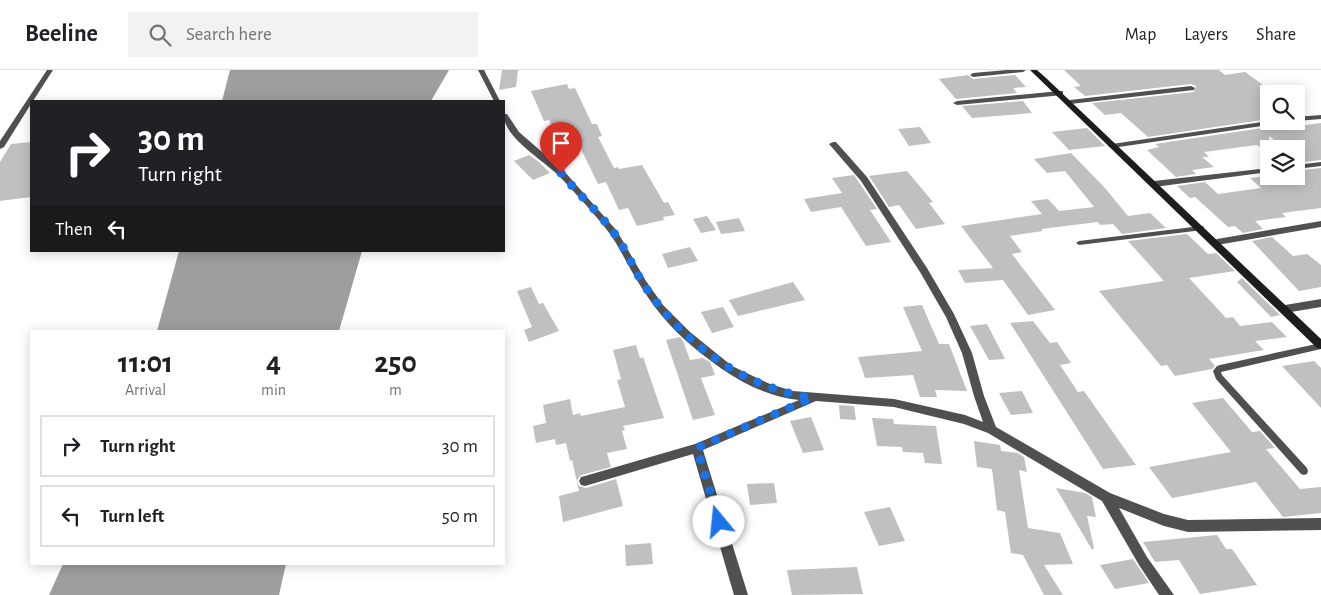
<!DOCTYPE html>
<style>
:root{--surface:#fff;--page:#f2f2f2;--text:#202124;--muted:#757577;--line:#e0e0e0}
body{margin:0;font-family:"Alegreya Sans",sans-serif;background:var(--page);color:var(--text);height:100vh;display:flex;flex-direction:column;font-size:19px;white-space:nowrap}
*{box-sizing:border-box;margin:0}
p{font-size:16px;color:var(--muted)}
.icon{flex:none;width:28px;height:28px;fill:none;stroke:currentColor;stroke-width:2;stroke-linecap:round;stroke-linejoin:round}
.map{position:relative;flex:1;overflow:hidden}
.details{position:absolute;left:30px;top:260px;width:475px;height:235px;display:flex;flex-direction:column;background:var(--surface);border-radius:0px;box-shadow:0 2px 12px #0003}
.details>*{flex:none}
.hud{position:absolute;left:30px;top:30px;width:475px;height:152px;border-radius:0px;box-shadow:0 2px 12px #0003;background:#202124;color:#fff;overflow:hidden}
.controls{position:absolute;left:1260px;top:15px;display:grid;gap:10px}
.controls a{display:grid;place-items:center;width:45px;height:45px;border-radius:0px;background:var(--surface);box-shadow:0 2px 12px #0003;font-size:25px}
.pin{position:absolute;display:grid;place-items:center;width:42px;height:42px;color:#fff;margin:-51px -21px;border-radius:50% 50% 50% 0;rotate:-45deg;box-shadow:0 0 5px #0007}
.pin .icon{rotate:45deg}
.me{position:absolute;width:55px;margin:-28px;rotate:343deg;stroke-linejoin:round;filter:drop-shadow(0 0 4px #0008)}
.turn{display:flex;align-items:center;gap:18px;height:105px;padding:0 25px;font-size:22px}
.turn .icon{width:65px;height:65px;stroke-width:2.5}
.turn b{display:block;font-size:35px;line-height:42px}
.then{display:flex;align-items:center;height:48px;padding:0 25px;background:#0003;gap:10px;font-size:19px}
.eta{display:flex;justify-content:space-evenly;align-items:center;height:85px;text-align:center}
.eta b{font-size:30px;font-weight:700;line-height:35px}
ul{padding:0;list-style:none}
li{display:flex;align-items:center;gap:15px;height:62px;margin:0 10px 8px;padding:0 15px;border:2px solid var(--line);border-radius:0px}
li div{flex:1}
li b{display:block;font-size:19px}
li em{font-style:normal}
header{display:flex;align-items:center;gap:30px;box-sizing:border-box;height:70px;padding:0 25px;background:var(--surface);border-bottom:1px solid var(--line)}
header strong{font-size:24px}
nav{display:flex;gap:28px;margin-inline-start:auto;font-size:18px}
.search{width:350px;height:45px;background:var(--page);display:flex;align-items:center;gap:12px;box-sizing:border-box;padding:0 18px;border-radius:0px;color:var(--muted);font-size:19px}
.map>svg:first-child{display:block}
</style>
<header>
<strong>Beeline</strong>
<div class="search"><svg class="icon" aria-label="search" viewBox="0 0 24 24"><circle cx="10" cy="10" r="6"/><path d="M15 15l6 6"/></svg>Search here</div>
<nav><a>Map</a><a>Layers</a><a>Share</a></nav>
</header>
<div class="map">
<svg width="1321" height="525" viewBox="0 0 1321 525">
<rect width="100%" height="100%" fill="#fff"/>
<g fill="#9e9e9e">
<polygon points="230,0 449,0 431,31 222,31"/>
<polygon points="179,181 362,181 339,261 157,261"/>
<polygon points="63,494 286,494 279,525 49,525"/>
</g>
<g fill="#c0c0c0">
<polygon points="502,0 518,0 516,17 499,20"/>
<polygon points="1064,0 1219,0 1225,5 1245,2 1269,19 1269,49 1148,67 1121,43 1105,45 1092,33 1194,22 1196,16 1191,14 1085,26 1074,17 1081,16"/>
<polygon points="968,5 973,9 1015,5 1026,17 1013,18 1017,23 956,29 939,9"/>
<polygon points="567,14 569,19 575,18 592,54 597,54 602,66 598,67 614,98 618,97 619,99 642,95 664,133 668,132 675,145 663,147 664,150 637,156 628,138 619,140 606,112 598,114 576,69 564,69 559,57 553,58 549,50 544,51 531,21"/>
<polygon points="1023,31 1032,43 972,48 962,36"/>
<polygon points="1321,53 1321,90 1296,93 1296,79 1286,79 1269,66 1269,84 1257,75 1204,82 1209,87 1202,87 1214,97 1192,100 1196,104 1176,107 1147,80 1159,77 1155,74 1269,57 1269,60"/>
<polygon points="920,57 931,73 909,76 898,59"/>
<polygon points="1087,58 1105,76 1069,80 1052,62"/>
<polygon points="31,72 31,127 0,131 0,92 11,74"/>
<polygon points="1071,83 1105,118 1128,146 1150,143 1166,158 1122,164 1113,154 1100,155 1098,152 1041,159 1043,161 1010,166 1022,182 1012,184 1055,240 1028,245 1003,210 965,213 958,200 993,198 961,156 1042,144 1031,131 1048,129 1059,141 1094,137 1065,101 1047,103 1034,89"/>
<polygon points="529,85 539,92 550,103 533,110 514,91"/>
<polygon points="1321,98 1321,138 1282,143 1286,147 1255,151 1263,159 1243,163 1235,156 1228,157 1195,127 1190,128 1177,116 1205,112 1218,124 1261,118 1250,108 1269,106 1279,114 1296,112 1296,101"/>
<polygon points="907,101 933,132 929,133 945,154 916,159 899,135 889,137 869,106"/>
<polygon points="854,105 877,139 870,140 891,172 866,176 841,137 811,142 804,129 842,123 832,108"/>
<polygon points="707,146 716,160 701,163 693,149"/>
<polygon points="739,148 745,161 721,164 716,152"/>
<polygon points="1187,164 1208,184 1216,183 1235,201 1189,208 1226,248 1233,247 1240,256 1272,252 1287,267 1255,271 1264,280 1209,289 1215,296 1212,299 1175,306 1167,295 1161,296 1099,221 1164,211 1128,171"/>
<polygon points="1272,167 1293,186 1307,184 1321,195 1321,217 1299,221 1252,171"/>
<polygon points="690,177 698,191 668,198 662,184"/>
<polygon points="1242,208 1280,245 1271,247 1237,212"/>
<polygon points="793,212 805,230 738,246 729,230"/>
<polygon points="531,217 539,234 543,233 559,261 529,272 524,260 532,257 517,221"/>
<polygon points="922,235 939,274 949,274 967,321 935,320 937,327 920,327 913,305 865,308 858,287 922,281 903,237"/>
<polygon points="723,237 734,257 712,263 701,242"/>
<polygon points="1033,251 1050,273 1057,272 1071,293 1060,295 1078,322 1084,321 1136,395 1103,399 1010,253"/>
<polygon points="987,254 1005,289 989,290 970,256"/>
<polygon points="680,267 683,271 690,290 703,288 710,292 715,305 701,308 715,345 693,350 666,270"/>
<polygon points="636,275 640,288 643,287 664,348 623,356 625,360 622,361 627,379 607,383 611,397 581,405 577,410 579,416 586,418 616,409 623,436 563,452 559,426 579,421 572,390 570,391 566,373 556,375 555,369 536,373 533,356 546,353 543,335 570,329 573,345 580,343 581,346 625,337 617,310 621,309 613,280"/>
<polygon points="1314,291 1321,298 1321,338 1282,296"/>
<polygon points="1022,321 1033,343 1011,345 999,323"/>
<polygon points="1223,328 1252,362 1260,361 1275,378 1266,379 1300,419 1321,417 1321,443 1283,447 1256,412 1172,428 1149,397 1231,382 1192,333"/>
<polygon points="839,335 854,336 856,350 840,349"/>
<polygon points="811,347 824,380 803,383 790,351"/>
<polygon points="872,348 893,349 894,354 936,356 942,394 925,393 923,383 903,382 902,377 877,376"/>
<polygon points="974,371 1000,375 1001,381 1018,383 1024,387 1027,402 1019,400 1028,458 1060,463 1073,494 1044,495 1063,525 1044,525 1023,485 1011,483 1005,442 997,440 992,399 977,397"/>
<polygon points="774,413 777,433 750,435 747,414"/>
<polygon points="1056,418 1085,423 1092,427 1096,447 1087,446 1094,478 1092,480"/>
<polygon points="890,437 905,471 879,476 864,442"/>
<polygon points="1217,465 1226,479 1232,479 1257,515 1200,524 1179,490 1155,492 1143,472"/>
<polygon points="651,473 653,494 626,496 625,475"/>
<polygon points="1133,489 1149,513 1115,519 1100,495"/>
<polygon points="857,497 863,524 792,525 787,500"/>
</g>
<g fill="none" stroke-linecap="round" stroke-linejoin="round">
<g fill="#505050" fill-rule="evenodd">
<polygon points="1007,0 1026,0 1023,2 973,7 970,5 973,3"/>
<polygon points="1201,156 1203,156 1204,158 1203,160 1079,175 1076,173 1079,171"/>
<polygon points="1321,273 1321,279 1221,302 1222,305 1307,398 1308,401 1307,404 1304,405 1301,404 1216,309 1213,301 1217,296 1220,295"/>
</g>
<g fill="#505050" fill-rule="evenodd">
<polygon points="47,0 53,0 33,31 31,31 31,34 4,77 0,79 0,71"/>
<polygon points="478,0 484,0 500,31 494,31"/>
<polygon points="1191,16 1195,18 1194,20 1070,34 1066,32 1070,30"/>
<polygon points="1060,21 1063,21 1063,25 957,35 953,33 957,31"/>
<path d="M504 44H507L519 62 564 101 617 161 646 211 663 235 690 262 732 296 770 314 793 321 894 329 965 345 983 352 974 326 962 283 946 247 920 202 861 111 829 74 833 72H836L867 107 927 198 954 244 972 283 984 326 996 357 1110 423 1164 444 1188 450 1321 448V460L1188 462 1164 456 1119 438 1147 487 1174 525H1159L1139 495 1102 431 988 363 964 354 894 337 816 331 703 380 748 525H734L693 384 585 416 581 415 579 411 581 407 585 406 695 374 799 330C755 326 716 297 684 269 662 249 645 225 631 200 624 188 618 175 610 164 595 144 577 125 560 107 545 91 502 67 504 44Z"/>
<polygon points="1321,45 1321,49 1296,51 1296,47"/>
<polygon points="1269,51 1286,51 1282,53 1112,78 1108,76 1112,74"/>
<polygon points="1321,92 1321,96 1296,99 1296,95"/>
<polygon points="1269,98 1269,102 1154,117 1150,114 1154,111"/>
<polygon points="1321,151 1321,157 1217,175 1213,172 1217,169"/>
<polygon points="1321,229 1321,237 1285,243 1280,239 1285,235"/>
</g>
<polygon fill="#1d1d1d" fill-rule="evenodd" points="1030,0 1037,0 1046,8 1321,269 1321,279 1317,278"/>
</g>
<g fill="none" stroke-linecap="round" stroke-linejoin="round">
<path stroke="#1a73e8" stroke-width="9" stroke-dasharray="0 16.2" d="M561 103C578 124 598 141 614 163 626 179 633 198 644 215 684 274 742 317 812 328L697 378 719 452"/>
</g>
</svg>
<div class="controls">
<a><svg class="icon" aria-label="search" viewBox="0 0 24 24"><circle cx="10" cy="10" r="6"/><path d="M15 15l6 6"/></svg></a>
<a><svg class="icon" aria-label="layers" viewBox="0 0 24 24"><path d="M12 4l9 5-9 5-9-5zM3 14l9 5 9-5"/></svg></a>
</div>
<div class="pin" style="left:561px;top:103px;background:#d93025"><svg class="icon" aria-label="arrive" viewBox="0 0 24 24"><path d="M6 21V4h12l-3 4 3 4H6"/></svg></div>
<svg class="me" style="left:719px;top:452px" viewBox="-20 -20 40 40"><circle r="19" fill="#fff"/><path d="M0-13L10 11 0 6-10 11z" fill="#1a73e8"/></svg>
<div class="hud">
<div class="turn"><svg class="icon" aria-label="right" viewBox="0 0 24 24"><path d="M7 20v-9h11M14 6l5 5-5 5"/></svg><div><b>30 m</b>Turn right</div></div>
<div class="then">Then<svg class="icon" aria-label="left" viewBox="0 0 24 24"><path d="M17 20v-9H6M10 6l-5 5 5 5"/></svg></div>
</div>
<section class="details">
<div class="eta">
<div><b>11:01</b><p>Arrival</p></div>
<div><b>4</b><p>min</p></div>
<div><b>250</b><p>m</p></div>
</div>
<ul>
<li><svg class="icon" aria-label="right" viewBox="0 0 24 24"><path d="M7 20v-9h11M14 6l5 5-5 5"/></svg><div><b>Turn right</b></div><em>30 m</em></li>
<li><svg class="icon" aria-label="left" viewBox="0 0 24 24"><path d="M17 20v-9H6M10 6l-5 5 5 5"/></svg><div><b>Turn left</b></div><em>50 m</em></li>
</ul>
</section>
</div>
